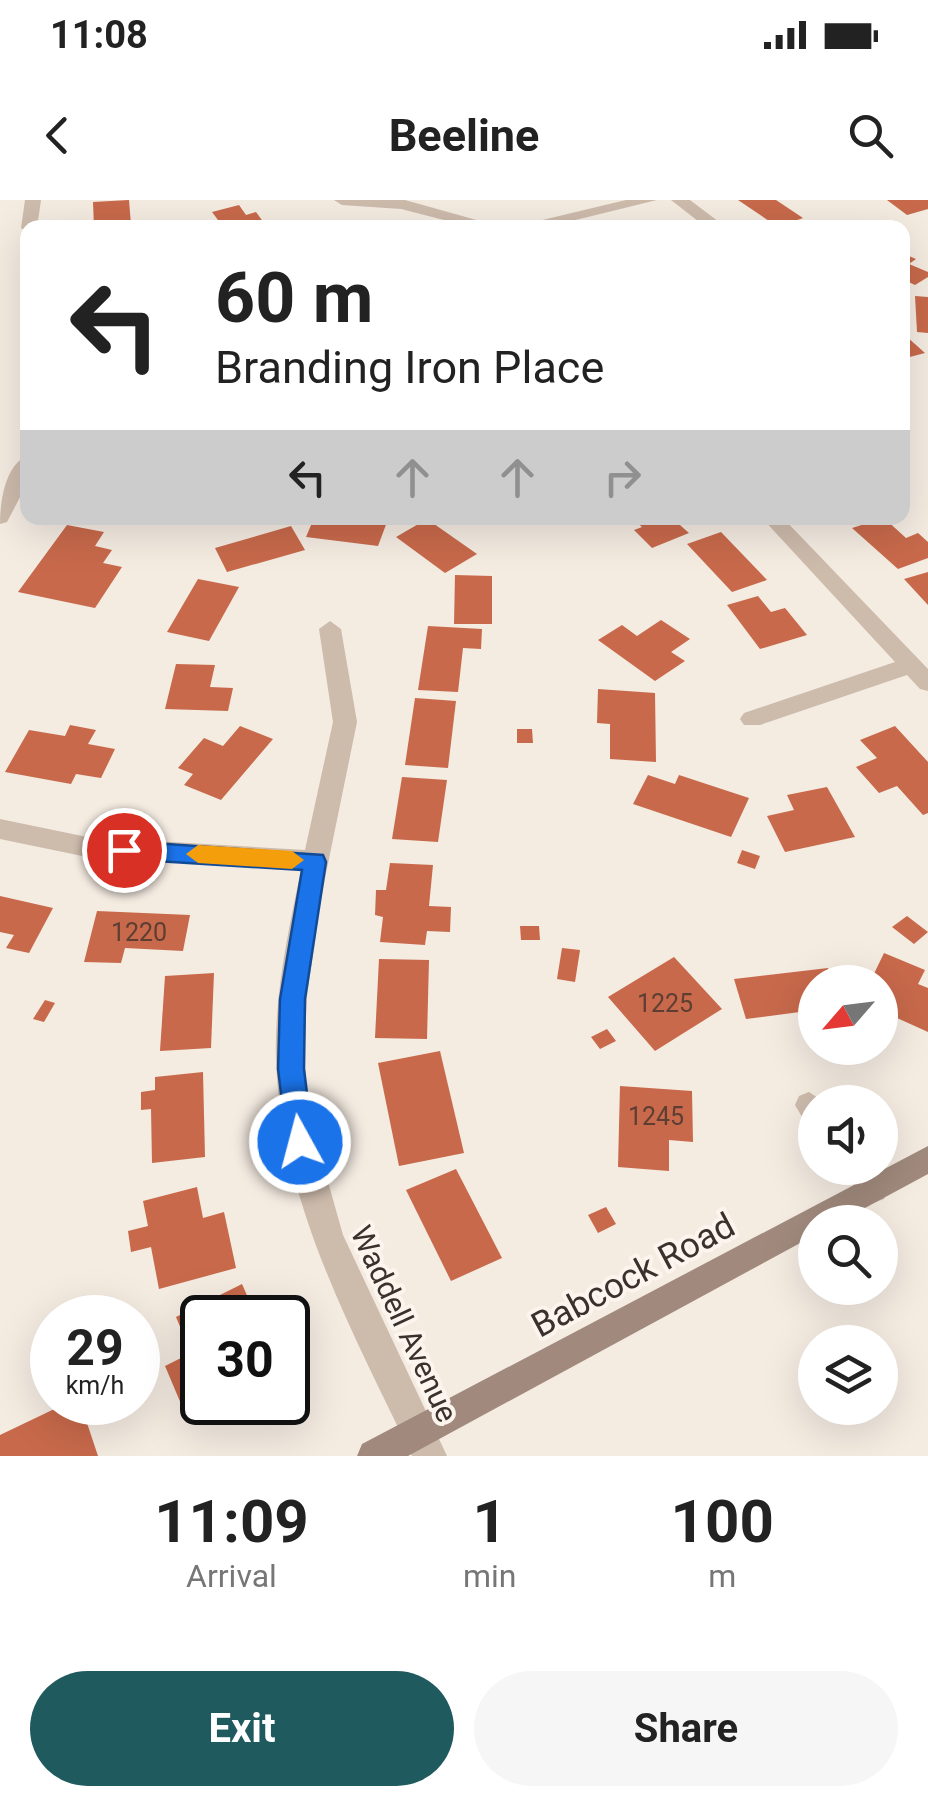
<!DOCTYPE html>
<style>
:root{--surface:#fff;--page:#f6f6f6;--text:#222;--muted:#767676;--accent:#1f5a5e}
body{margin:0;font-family:Roboto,sans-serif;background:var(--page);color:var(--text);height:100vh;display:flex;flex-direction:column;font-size:38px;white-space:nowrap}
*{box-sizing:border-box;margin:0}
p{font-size:32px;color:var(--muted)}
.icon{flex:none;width:55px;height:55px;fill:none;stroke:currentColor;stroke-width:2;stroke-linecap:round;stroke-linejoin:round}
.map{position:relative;height:1256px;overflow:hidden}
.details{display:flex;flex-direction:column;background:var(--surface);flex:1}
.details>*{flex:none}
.guide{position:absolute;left:20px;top:20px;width:890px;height:305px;border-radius:20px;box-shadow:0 10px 40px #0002;background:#fff;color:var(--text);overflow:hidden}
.needle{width:65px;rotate:242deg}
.controls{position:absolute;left:798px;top:765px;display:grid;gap:20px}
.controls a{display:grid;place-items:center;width:100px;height:100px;border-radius:50%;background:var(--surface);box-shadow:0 10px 40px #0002;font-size:50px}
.speed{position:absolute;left:30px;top:1095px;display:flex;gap:20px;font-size:50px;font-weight:700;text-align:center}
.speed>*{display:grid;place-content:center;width:130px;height:130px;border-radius:50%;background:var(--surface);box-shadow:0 10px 40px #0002;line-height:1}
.speed small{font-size:25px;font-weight:400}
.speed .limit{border:5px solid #111;border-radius:15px;background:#fff;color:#111}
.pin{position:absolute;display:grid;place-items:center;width:85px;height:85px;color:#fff;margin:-42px;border:5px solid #fff;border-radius:50%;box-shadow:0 2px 10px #0007}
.me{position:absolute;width:110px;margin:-55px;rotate:353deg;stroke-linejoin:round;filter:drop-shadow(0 0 8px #0008)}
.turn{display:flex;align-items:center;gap:35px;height:210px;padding:0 30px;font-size:45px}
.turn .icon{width:130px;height:130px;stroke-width:2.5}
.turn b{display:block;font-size:70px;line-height:85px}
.lanes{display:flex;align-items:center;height:95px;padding:0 30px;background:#0003;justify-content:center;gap:50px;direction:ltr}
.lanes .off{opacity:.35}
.eta{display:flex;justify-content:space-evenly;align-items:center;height:170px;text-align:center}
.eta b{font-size:60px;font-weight:700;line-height:70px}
.cta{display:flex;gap:20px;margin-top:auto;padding:20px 30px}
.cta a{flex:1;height:115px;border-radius:60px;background:var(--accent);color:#fff;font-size:40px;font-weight:700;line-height:115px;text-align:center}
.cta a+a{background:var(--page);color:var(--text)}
.status{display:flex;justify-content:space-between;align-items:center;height:70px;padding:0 50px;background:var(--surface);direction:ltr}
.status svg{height:28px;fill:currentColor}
header{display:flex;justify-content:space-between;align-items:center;height:130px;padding:0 30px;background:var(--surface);font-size:45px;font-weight:700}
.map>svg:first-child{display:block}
</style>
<div class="status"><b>11:08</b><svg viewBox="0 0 49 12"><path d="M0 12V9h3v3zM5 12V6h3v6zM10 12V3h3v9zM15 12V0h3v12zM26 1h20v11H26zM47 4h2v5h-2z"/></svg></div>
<header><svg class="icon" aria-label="back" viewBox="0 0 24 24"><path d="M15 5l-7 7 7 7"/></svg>Beeline<svg class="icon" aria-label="search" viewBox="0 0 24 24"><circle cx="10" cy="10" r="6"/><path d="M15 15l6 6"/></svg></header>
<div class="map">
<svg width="928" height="1256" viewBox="0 0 928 1256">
<rect width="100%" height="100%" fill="#f4ebe1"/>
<g fill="#c8694b">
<polygon points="129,0 131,25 94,28 93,2"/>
<polygon points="738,0 776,0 803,18 778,27"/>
<polygon points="887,0 928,0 928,9 907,15"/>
<polygon points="239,5 246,15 256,12 267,27 224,28 212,12"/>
<polygon points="902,53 916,59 909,64 928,72 928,77 915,85 902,79"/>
<polygon points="915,96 928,97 928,133 917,132"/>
<polygon points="906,136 925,153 902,159 902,137"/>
<polygon points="314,318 355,318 387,322 378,346 306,337"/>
<polygon points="632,318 672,318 689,333 652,348 634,330 642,327"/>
<polygon points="884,318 906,338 918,333 928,342 928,358 898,369 852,328"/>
<polygon points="427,319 477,354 445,373 396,337"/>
<polygon points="67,325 104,332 95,346 112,350 103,363 122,367 95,408 18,392"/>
<polygon points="291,326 305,350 227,372 215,348"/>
<polygon points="721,332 767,380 732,392 687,344"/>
<polygon points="928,372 928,405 904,379"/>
<polygon points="455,375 492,376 492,424 454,424"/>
<polygon points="198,379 239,387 209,441 167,432"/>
<polygon points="758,396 771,412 785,408 807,435 760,449 727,405"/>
<polygon points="661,420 690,439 671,452 685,461 655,481 598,440 622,425 637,436"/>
<polygon points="428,426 482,429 481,449 463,448 458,492 418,490"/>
<polygon points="176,464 215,465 210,487 233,488 228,511 165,509"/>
<polygon points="598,489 655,493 656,562 610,559 610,524 597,523"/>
<polygon points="415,498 456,501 448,568 405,565"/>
<polygon points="70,525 96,530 88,544 115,549 101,578 76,574 71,584 5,572 29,530 65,536"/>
<polygon points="240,526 273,539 221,600 184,585 193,574 178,568 204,538 223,546"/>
<polygon points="895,526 928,562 928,613 923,615 897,586 879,593 856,567 877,558 860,540"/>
<polygon points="517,529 532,529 533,543 517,543"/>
<polygon points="648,575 675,584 679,575 749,598 731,637 633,604"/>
<polygon points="402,577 447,580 438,642 392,639"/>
<polygon points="827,587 855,637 785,652 767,616 794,610 787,595"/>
<polygon points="742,650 760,656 755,669 737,663"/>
<polygon points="390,663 433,665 429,706 451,707 450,732 427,731 425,745 380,742 383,717 375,715 376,690 386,690"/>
<polygon points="0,696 53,708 29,753 6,748 14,735 0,732"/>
<polygon points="97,711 190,715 183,751 125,748 121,763 84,762"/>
<polygon points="907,716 928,732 914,744 892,727"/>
<polygon points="520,726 539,726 540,740 521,740"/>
<polygon points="562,748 580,750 575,782 557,779"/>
<polygon points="884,753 925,770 918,784 928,788 928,832 897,818 890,836 880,832 880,782 870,782"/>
<polygon points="674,757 722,809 655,851 608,797"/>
<polygon points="379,759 429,760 427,839 375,838"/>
<polygon points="828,768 833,782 815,782 815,810 746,819 734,779"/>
<polygon points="214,773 211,848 160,851 165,776"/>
<polygon points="45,800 55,803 44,822 33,819"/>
<polygon points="607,829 616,841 600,849 591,837"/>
<polygon points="440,851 464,953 399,966 378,863"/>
<polygon points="203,872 205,957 152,963 151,909 141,910 141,892 155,890 155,877"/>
<polygon points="620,886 692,891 693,942 669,940 669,971 618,967"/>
<polygon points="456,969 502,1058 451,1081 406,990"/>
<polygon points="197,987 203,1018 224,1012 236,1068 159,1089 151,1047 131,1052 128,1031 148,1026 143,1001"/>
<polygon points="606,1007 616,1024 598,1033 588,1015"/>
<polygon points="242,1084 257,1118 202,1118 202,1202 217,1202 187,1218 165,1166 191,1153 176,1117"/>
<polygon points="69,1202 80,1202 98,1256 0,1256 0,1235"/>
</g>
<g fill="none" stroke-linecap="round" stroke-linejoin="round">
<g fill="#cdbbac" fill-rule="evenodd">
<polygon points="25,0 41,0 37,28 28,28 28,33 21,28"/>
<polygon points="334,0 405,0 505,28 475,28 401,9 342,5"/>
<polygon points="626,0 657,0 543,28 509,28"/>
<polygon points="671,0 690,0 727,28 707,28"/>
<path d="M28 255V282L7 322 0 324C0 301 5 265 28 255Z"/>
<polygon points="762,318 783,318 928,469 928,491 920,489 907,475 760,525 744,525 740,519 744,513 895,462"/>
<path d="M330 421 341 429 357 522 321 698 307 796 304 858 310 918 343 1035 447 1256H412C352 1131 281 1002 276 860 274 797 288 732 301 670L87 657 0 639V619L87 637 305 650 333 522 319 429Z"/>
<polygon points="809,892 824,902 815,902 815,926 805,922 795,905 799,896"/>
<polygon points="842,968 875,968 888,989 884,999 873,1003 862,999"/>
</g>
<polygon fill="#a18a7d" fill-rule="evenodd" points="928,946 928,974 839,1022 815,1022 815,1035 408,1256 357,1256 362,1244"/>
</g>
<polygon fill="#1a73e8" stroke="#114b97" stroke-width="2.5" points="124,641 323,655 326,662 305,799 304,869 313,942 309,950 300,954 291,950 287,942 278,869 280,799 302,670 124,659 113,650"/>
<polygon fill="#f59e0b" points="198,645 292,651 304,660 292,669 198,663 186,654"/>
<g text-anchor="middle" stroke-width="8" stroke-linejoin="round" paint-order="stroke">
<g font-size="25" fill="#5e3e33">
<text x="139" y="741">1220</text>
<text x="665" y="812">1225</text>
<text x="656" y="925">1245</text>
</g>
<g font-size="30" fill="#3b302b" stroke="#fbf5ee">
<text transform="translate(404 1124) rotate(65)" y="10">Waddell Avenue</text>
</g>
<g font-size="35" fill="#3b302b" stroke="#fbf5ee">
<text transform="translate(633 1075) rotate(-28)" y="12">Babcock Road</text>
</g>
</g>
</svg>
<div class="controls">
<a><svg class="needle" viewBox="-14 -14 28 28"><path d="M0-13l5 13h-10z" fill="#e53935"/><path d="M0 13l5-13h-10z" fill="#767676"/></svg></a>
<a><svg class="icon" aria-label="sound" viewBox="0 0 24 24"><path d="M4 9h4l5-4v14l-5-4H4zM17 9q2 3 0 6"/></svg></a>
<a><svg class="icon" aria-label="search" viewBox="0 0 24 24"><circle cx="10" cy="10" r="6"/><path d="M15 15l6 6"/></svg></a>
<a><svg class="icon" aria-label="layers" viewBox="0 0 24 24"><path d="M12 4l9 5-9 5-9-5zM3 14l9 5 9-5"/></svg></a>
</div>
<div class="speed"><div>29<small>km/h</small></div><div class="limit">30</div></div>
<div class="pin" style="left:124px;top:650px;background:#d93025"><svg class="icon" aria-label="arrive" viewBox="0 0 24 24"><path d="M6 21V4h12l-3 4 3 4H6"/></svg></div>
<svg class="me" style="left:300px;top:942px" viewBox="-20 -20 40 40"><circle r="17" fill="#1a73e8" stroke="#fff" stroke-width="3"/><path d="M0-11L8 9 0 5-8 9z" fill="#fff"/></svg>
<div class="guide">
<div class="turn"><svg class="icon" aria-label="left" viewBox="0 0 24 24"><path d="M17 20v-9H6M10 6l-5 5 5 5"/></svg><div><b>60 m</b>Branding Iron Place</div></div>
<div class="lanes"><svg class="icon" aria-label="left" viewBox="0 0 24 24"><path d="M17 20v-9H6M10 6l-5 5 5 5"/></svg><svg class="icon off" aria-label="ahead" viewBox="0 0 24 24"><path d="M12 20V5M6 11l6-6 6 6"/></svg><svg class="icon off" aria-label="ahead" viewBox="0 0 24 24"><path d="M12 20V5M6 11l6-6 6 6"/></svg><svg class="icon off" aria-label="right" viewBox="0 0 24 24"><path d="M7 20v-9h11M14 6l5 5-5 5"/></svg></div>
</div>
</div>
<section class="details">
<div class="eta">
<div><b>11:09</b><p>Arrival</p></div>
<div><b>1</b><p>min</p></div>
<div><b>100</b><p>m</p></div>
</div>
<div class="cta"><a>Exit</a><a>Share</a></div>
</section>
